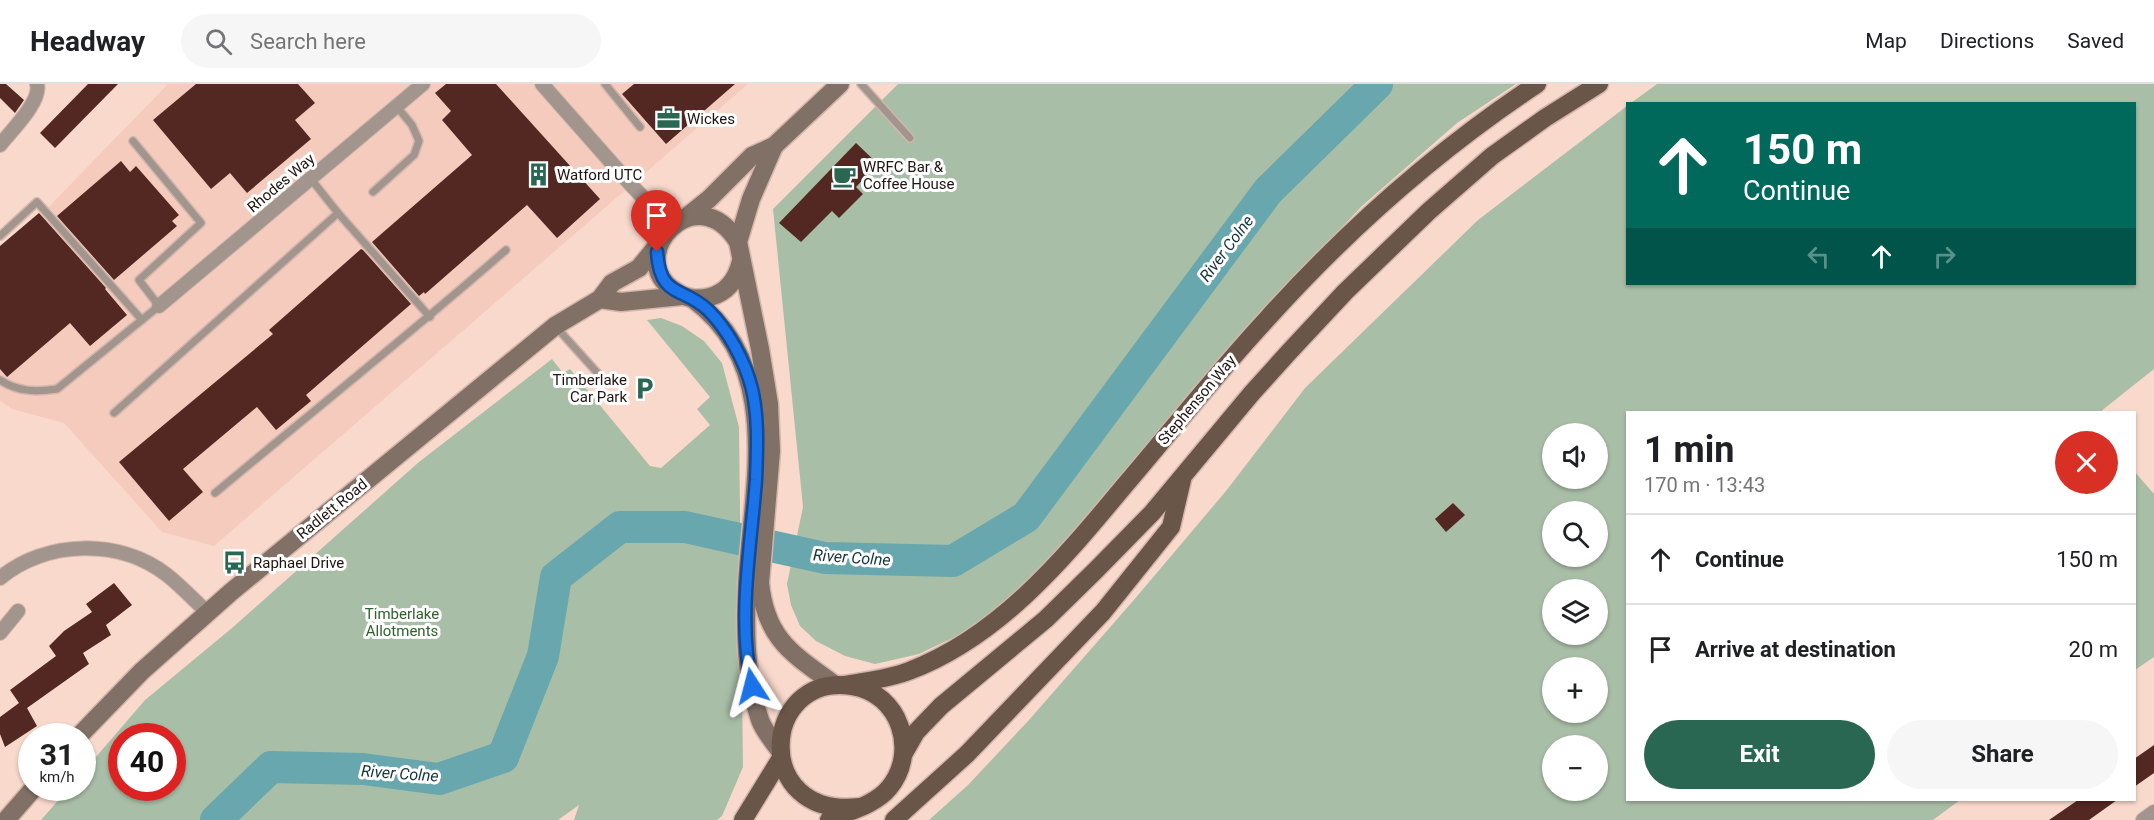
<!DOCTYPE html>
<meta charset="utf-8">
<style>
:root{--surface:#fff;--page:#f6f6f6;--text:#202124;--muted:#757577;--line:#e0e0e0;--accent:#296753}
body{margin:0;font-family:Roboto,sans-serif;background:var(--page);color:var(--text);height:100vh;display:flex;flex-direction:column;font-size:22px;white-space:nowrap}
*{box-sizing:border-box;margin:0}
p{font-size:20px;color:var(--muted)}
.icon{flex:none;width:33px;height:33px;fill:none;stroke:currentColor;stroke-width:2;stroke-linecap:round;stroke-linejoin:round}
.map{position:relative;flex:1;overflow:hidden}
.drawer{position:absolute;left:1626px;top:327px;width:510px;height:390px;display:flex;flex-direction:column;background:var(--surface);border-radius:0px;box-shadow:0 2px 4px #0004}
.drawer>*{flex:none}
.top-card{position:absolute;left:1626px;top:18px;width:510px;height:183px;border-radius:0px;box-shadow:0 2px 4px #0004;background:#00695c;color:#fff;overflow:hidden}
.buttons{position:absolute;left:1542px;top:339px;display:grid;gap:12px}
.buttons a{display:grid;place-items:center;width:66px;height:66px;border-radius:50%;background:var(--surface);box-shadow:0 2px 4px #0004;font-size:30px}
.speed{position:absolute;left:18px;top:639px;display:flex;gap:12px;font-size:30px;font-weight:700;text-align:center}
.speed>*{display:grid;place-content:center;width:78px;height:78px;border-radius:50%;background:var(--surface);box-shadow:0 2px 4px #0004;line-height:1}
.speed small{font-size:15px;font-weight:400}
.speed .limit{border:9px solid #d22;background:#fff;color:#111}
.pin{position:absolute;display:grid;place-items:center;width:51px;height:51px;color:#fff;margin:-62px -26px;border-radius:50% 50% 50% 0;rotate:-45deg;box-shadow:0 0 6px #0007}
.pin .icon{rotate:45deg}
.me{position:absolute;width:66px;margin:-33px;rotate:351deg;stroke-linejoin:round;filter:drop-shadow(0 0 4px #0008)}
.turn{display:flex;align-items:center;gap:21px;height:126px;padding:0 18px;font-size:27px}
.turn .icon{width:78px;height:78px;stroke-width:2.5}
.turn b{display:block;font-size:42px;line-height:51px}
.lanes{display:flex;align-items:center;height:57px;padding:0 18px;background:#0003;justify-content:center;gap:30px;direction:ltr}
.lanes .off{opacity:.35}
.round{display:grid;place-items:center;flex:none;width:63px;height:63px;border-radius:32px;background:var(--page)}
.head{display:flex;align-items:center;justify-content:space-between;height:102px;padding:0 18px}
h1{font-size:36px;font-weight:700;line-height:45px}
.cta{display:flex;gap:12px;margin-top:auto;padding:12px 18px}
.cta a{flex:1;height:69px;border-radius:36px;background:var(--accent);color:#fff;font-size:24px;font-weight:700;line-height:69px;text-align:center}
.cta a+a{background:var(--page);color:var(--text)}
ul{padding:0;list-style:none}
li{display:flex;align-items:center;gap:18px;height:90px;padding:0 18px;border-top:2px solid var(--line)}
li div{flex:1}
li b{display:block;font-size:22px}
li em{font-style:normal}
header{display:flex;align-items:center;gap:36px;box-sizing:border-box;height:84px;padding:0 30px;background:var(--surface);border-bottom:2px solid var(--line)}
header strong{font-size:28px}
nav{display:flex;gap:33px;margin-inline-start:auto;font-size:21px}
.search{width:420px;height:54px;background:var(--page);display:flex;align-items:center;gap:15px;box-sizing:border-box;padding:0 21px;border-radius:33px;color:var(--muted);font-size:22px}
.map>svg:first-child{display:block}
</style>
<header>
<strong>Headway</strong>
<div class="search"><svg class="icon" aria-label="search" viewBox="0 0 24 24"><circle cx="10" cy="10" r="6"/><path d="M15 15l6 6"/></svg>Search here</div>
<nav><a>Map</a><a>Directions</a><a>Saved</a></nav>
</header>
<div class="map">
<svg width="2154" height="736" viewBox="0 0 2154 736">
<rect width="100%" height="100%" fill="#fad9cd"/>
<polygon fill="#f4cbbd" points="168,0 748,0 214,462 162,448 64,339 12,325 0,317 0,173"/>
<g fill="#a9bea7" fill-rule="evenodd">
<polygon points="898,0 1516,0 1457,39 1362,122 1259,230 1070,457 1027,501 965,548 919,570 875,580 845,572 816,557 800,542 791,521 787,500 803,423 773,125"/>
<path d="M1657 0H2154V285L2100 328H1628V716H1960L1933 736H929L968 701 1029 636 1133 517 1226 407 1305 304 1478 136 1627 22 1628 200H2134V20L1631 19ZM1552 350H1598V394H1552ZM1552 428H1598V472H1552ZM1552 506H1598V550H1552ZM1552 584H1598V628H1552ZM1552 662H1598V706H1552Z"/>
<path d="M661 234 682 242 704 257 722 279 739 343 743 683 722 732 717 736H574L579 721 558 736H41L69 704H82L83 688 145 616 232 544 419 378 552 275 563 289 570 285 650 382 661 384 710 341 697 325 710 313 647 236ZM122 652H172V704H122Z"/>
<polygon points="2134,387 2154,410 2154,573 2135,586"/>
</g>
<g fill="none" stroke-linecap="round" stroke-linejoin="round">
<polyline stroke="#68a7ad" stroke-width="32" points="216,736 271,683 363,685 439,695 503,673 543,572 556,493 620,443 685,443 825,474 953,477 1026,433 1268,107 1377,0"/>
</g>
<g fill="#532823">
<polygon points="0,0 6,0 24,16 15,29 0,14"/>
<polygon points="88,0 118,0 55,64 40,49"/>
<polygon points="196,0 298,0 315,19 295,36 311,55 247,109 230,89 211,105 153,36"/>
<polygon points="446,0 496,0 600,115 557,154 527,121 425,210 424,208 419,212 372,158 472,71 442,36 451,27 435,9"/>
<polygon points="634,0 735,0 666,60 622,10"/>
<polygon points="856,59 878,80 856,103 863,110 839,134 832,127 801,158 779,139"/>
<polygon points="121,77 130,88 136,82 179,131 172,137 177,142 114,196 57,132"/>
<polygon points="39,129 106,204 105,205 127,231 90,262 70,239 7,293 0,285 0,162"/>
<polygon points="361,165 363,166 411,220 306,311 311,317 276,346 257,323 183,385 203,408 169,437 119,378 273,250 269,246"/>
<polygon points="1453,419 1465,431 1446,448 1435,435"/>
<polygon points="114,499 132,521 106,541 111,551 83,569 89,580 27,624 37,642 5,663 0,650 0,633 19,619 10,606 56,572 49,562 64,547 92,528 86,520"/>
<polygon points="2154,661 2154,689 2134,703 2134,675"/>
<polygon points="2078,716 2117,716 2089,736 2049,736"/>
</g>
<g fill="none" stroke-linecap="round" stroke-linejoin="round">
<defs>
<g id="lane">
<polyline points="605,0 640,43"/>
<polyline points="861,0 910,54"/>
<polyline points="373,108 414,71 419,57 412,41 397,23"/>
<polyline points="338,129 430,233"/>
<polyline points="0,152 37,118 142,236"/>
<polyline points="557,244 602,294"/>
<path d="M0 296C18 308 36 308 57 305L159 222 139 196 201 139 133 57"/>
<polyline points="114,329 338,129 311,95"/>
<path d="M215 409C312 328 411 249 506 166"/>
</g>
<g id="street">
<polyline points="542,0 632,102 671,142"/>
<path d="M0 61C11 47 42 17 37 0"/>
<polyline points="159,222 423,0"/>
<path d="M0 494C46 456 119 454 167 491 181 502 194 516 207 528"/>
<polyline points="0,549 18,527"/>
<polyline points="2143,736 2154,728"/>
</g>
<g id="secondary">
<polyline points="684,135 709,115 752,72 774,62 840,0"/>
<polyline points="738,158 751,115 774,62"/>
<path d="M741 177C737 195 728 208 710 213 697 216 687 215 675 207 622 173 696 90 738 158L760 265 769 320 771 367 760 499C766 556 793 570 835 601"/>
<polyline points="600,215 621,218 682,212"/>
<path d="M693 215C785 283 752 403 747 500 745 546 745 592 760 636 764 647 773 657 780 667"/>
<polyline points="79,652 142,587 231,508 555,242 600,215 612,199 639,184 661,157"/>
<polyline points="6,736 34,704"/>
</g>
<g id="primary">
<path d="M844 601C865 597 889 595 909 587 998 553 1061 478 1120 407 1169 350 1215 291 1266 236 1347 146 1436 67 1537 0"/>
<polyline points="904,669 916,648 941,622 1046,535 1096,486 1152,429 1252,309 1289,268 1345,208 1429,127 1492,72 1545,34 1599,0"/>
<polyline points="743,736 781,674"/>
<path d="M829 736C849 727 875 721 889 704 919 668 900 609 852 602 760 588 751 736 860 723"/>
<polyline points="894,736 967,670 1103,528 1171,443 1182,396"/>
</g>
</defs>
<use href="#lane" stroke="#d3b6ab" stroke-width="10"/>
<use href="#street" stroke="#d3b6ab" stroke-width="16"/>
<use href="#secondary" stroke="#d3b6ab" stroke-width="21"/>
<use href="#primary" stroke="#d3b6ab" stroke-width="21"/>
<use href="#lane" stroke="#a1958d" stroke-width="7"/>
<use href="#street" stroke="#a1958d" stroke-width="14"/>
<use href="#secondary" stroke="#817065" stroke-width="18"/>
<use href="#primary" stroke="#6a5649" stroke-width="18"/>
</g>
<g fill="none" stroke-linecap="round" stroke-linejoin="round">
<defs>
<path id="route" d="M657 168C660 215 683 202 708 226 728 246 745 277 752 305 759 335 757 366 756 396 751 463 737 535 752 602"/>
</defs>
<use href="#route" stroke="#114b97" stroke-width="15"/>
<use href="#route" stroke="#1a73e8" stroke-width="10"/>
</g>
<defs>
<symbol id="office-bare" viewBox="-9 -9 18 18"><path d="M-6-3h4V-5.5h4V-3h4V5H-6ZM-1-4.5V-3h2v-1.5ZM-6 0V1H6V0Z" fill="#296753" stroke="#fff" stroke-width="2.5" paint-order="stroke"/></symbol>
<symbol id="building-bare" viewBox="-9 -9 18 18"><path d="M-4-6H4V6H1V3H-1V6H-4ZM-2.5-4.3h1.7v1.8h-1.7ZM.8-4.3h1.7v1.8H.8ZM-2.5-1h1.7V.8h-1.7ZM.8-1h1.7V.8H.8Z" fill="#296753" stroke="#fff" stroke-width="2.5" paint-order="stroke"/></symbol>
<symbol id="cafe-bare" viewBox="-9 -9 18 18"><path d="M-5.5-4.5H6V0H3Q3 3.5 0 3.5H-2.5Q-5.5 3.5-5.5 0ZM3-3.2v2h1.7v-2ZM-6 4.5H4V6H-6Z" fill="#296753" stroke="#fff" stroke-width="2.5" paint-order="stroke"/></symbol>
<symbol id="parking-bare" viewBox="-9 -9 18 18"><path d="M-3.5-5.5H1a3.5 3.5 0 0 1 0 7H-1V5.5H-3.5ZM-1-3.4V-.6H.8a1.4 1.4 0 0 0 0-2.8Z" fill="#296753" stroke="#fff" stroke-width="2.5" paint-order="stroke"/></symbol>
<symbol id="bus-bare" viewBox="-9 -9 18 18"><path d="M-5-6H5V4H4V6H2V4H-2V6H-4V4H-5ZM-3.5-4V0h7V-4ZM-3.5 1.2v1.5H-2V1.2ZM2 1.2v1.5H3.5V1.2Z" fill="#296753" stroke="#fff" stroke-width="2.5" paint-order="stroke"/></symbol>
</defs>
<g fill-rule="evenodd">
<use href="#office-bare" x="652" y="18" width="33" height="33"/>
<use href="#building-bare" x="522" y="74" width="33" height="33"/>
<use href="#cafe-bare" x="828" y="76" width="33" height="33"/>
<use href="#parking-bare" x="628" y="288" width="33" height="33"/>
<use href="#bus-bare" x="218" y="462" width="33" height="33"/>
</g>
<g text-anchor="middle" stroke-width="6" stroke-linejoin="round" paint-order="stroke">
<g font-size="15" fill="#1f1410" stroke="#fff" text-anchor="start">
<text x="687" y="40">Wickes</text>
<text x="863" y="88">WRFC Bar &amp;<tspan x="863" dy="17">Coffee House</tspan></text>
<text x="557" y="96">Watford UTC</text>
<text x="627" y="301" text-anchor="end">Timberlake<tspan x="627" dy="17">Car Park</tspan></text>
<text x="253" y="484">Raphael Drive</text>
</g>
<g font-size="15" fill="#1f1410" stroke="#fff">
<text transform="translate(281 99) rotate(-40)" y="5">Rhodes Way</text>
<text transform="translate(1197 316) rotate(-50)" y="5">Stephenson Way</text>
<text transform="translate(332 425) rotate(-39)" y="5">Radlett Road</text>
</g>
<g font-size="15" fill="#30612f" stroke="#fff">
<text x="402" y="535">Timberlake<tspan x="402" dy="17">Allotments</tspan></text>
</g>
<g font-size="16" font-style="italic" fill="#143437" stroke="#fff">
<text transform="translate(1226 164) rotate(-53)" y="6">River Colne</text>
<text transform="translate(852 473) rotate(4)" y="6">River Colne</text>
<text transform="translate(400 689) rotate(4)" y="6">River Colne</text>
</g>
</g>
</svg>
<div class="buttons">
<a><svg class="icon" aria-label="sound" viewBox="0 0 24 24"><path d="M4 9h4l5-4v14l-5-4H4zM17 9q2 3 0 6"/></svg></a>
<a><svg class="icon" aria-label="search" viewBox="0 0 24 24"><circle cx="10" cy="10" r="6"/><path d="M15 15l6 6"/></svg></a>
<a><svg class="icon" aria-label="layers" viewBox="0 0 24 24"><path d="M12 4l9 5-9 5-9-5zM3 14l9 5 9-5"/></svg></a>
<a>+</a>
<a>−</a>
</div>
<div class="speed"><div>31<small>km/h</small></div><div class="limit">40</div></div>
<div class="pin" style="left:657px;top:168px;background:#d93025"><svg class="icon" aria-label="arrive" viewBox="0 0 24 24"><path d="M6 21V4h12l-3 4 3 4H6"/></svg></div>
<svg class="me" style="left:752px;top:602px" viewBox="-20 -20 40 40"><path d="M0-17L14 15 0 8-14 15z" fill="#1a73e8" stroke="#fff" stroke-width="4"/></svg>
<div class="top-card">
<div class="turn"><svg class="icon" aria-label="ahead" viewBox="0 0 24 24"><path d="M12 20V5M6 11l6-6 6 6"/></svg><div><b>150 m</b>Continue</div></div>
<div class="lanes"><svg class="icon off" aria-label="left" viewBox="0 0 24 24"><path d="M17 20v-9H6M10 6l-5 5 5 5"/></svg><svg class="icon" aria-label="ahead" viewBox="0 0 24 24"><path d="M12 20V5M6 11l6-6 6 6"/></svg><svg class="icon off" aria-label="right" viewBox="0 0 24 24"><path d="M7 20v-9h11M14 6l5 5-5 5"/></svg></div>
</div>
<section class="drawer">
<div class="head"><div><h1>1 min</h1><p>170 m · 13:43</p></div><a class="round" style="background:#d93025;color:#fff"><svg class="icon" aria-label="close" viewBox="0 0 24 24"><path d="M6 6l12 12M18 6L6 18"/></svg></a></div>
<ul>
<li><svg class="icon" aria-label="ahead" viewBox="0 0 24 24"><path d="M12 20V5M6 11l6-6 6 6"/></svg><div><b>Continue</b></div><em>150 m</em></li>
<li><svg class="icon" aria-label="arrive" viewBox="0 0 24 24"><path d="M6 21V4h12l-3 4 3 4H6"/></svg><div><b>Arrive at destination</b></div><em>20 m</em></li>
</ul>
<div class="cta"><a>Exit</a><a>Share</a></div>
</section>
</div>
